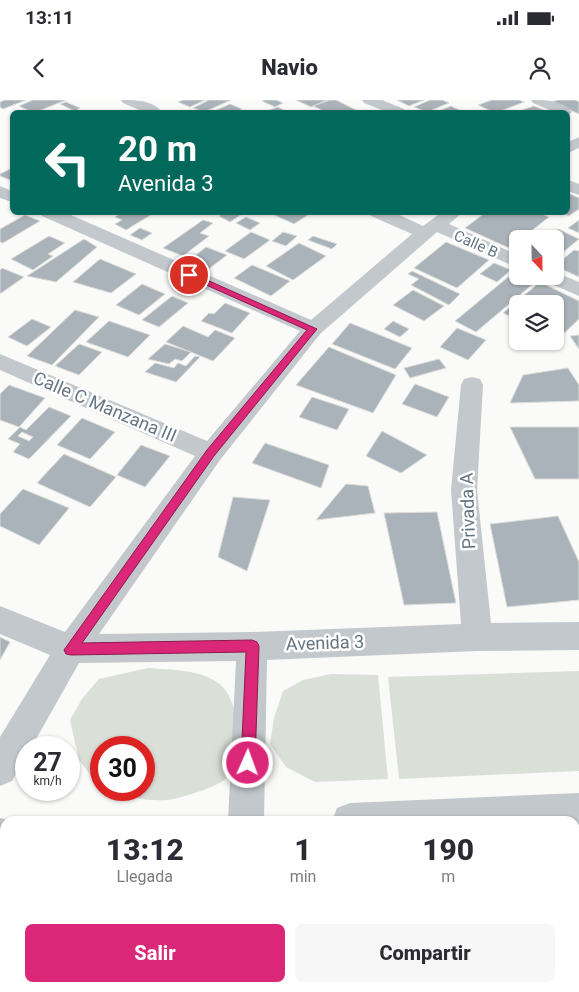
<!DOCTYPE html>
<html lang="es">
<style>
:root{--surface:#fff;--page:#f7f7f7;--text:#2b2b33;--muted:#7c7c81;--accent:#db2777}
body{margin:0;font-family:Roboto,sans-serif;background:var(--page);color:var(--text);height:100vh;display:flex;flex-direction:column;font-size:19px;white-space:nowrap}
*{box-sizing:border-box;margin:0}
p{font-size:16px;color:var(--muted)}
.icon{flex:none;width:28px;height:28px;fill:none;stroke:currentColor;stroke-width:2;stroke-linecap:round;stroke-linejoin:round}
.map{position:relative;flex:1;overflow:hidden}
.sheet{position:absolute;left:0px;top:716px;width:580px;height:176px;display:flex;flex-direction:column;background:var(--surface);border-radius:15px 15px 0 0;box-shadow:0 1px 4px #0004}
.sheet>*{flex:none}
.hud{position:absolute;left:10px;top:10px;width:560px;height:105px;border-radius:8px;box-shadow:0 1px 4px #0004;background:#00695c;color:#fff;overflow:hidden}
.needle{width:32px;rotate:158deg}
.controls{position:absolute;left:509px;top:130px;display:grid;gap:10px}
.controls a{display:grid;place-items:center;width:55px;height:55px;border-radius:8px;background:var(--surface);box-shadow:0 1px 4px #0004;font-size:25px}
.speed{position:absolute;left:15px;top:636px;display:flex;gap:10px;font-size:25px;font-weight:700;text-align:center}
.speed>*{display:grid;place-content:center;width:65px;height:65px;border-radius:50%;background:var(--surface);box-shadow:0 1px 4px #0004;line-height:1}
.speed small{font-size:12px;font-weight:400}
.speed .limit{border:8px solid #d22;background:#fff;color:#111}
.pin{position:absolute;display:grid;place-items:center;width:42px;height:42px;color:#fff;margin:-21px;border:2px solid #fff;border-radius:50%;box-shadow:0 1px 5px #0007}
.me{position:absolute;width:55px;margin:-28px;rotate:2deg;stroke-linejoin:round;filter:drop-shadow(0 0 4px #0008)}
.turn{display:flex;align-items:center;gap:18px;height:105px;padding:0 25px;font-size:22px}
.turn .icon{width:65px;height:65px;stroke-width:2.5}
.turn b{display:block;font-size:35px;line-height:42px}
.eta{display:flex;justify-content:space-evenly;align-items:center;height:85px;text-align:center}
.eta b{font-size:30px;font-weight:800;line-height:35px}
.cta{display:flex;gap:10px;margin-top:auto;padding:10px 25px}
.cta a{flex:1;height:58px;border-radius:8px;background:var(--accent);color:#fff;font-size:20px;font-weight:800;line-height:58px;text-align:center}
.cta a+a{background:var(--page);color:var(--text)}
.status{display:flex;justify-content:space-between;align-items:center;height:35px;padding:0 25px;background:var(--surface);direction:ltr}
.status svg{height:14px;fill:currentColor}
header{display:flex;justify-content:space-between;align-items:center;height:65px;padding:0 25px;background:var(--surface);font-size:22px;font-weight:800}
.map>svg:first-child{display:block}
</style>
<div class="status"><b>13:11</b><svg viewBox="0 0 49 12"><path d="M0 12V9h3v3zM5 12V6h3v6zM10 12V3h3v9zM15 12V0h3v12zM26 1h20v11H26zM47 4h2v5h-2z"/></svg></div>
<header><svg class="icon" aria-label="back" viewBox="0 0 24 24"><path d="M15 5l-7 7 7 7"/></svg>Navio<svg class="icon" aria-label="person" viewBox="0 0 24 24"><circle cx="12" cy="8" r="4"/><path d="M4 21q1-7 8-7t8 7"/></svg></header>
<div class="map">
<svg width="579" height="892" viewBox="0 0 579 892">
<rect width="100%" height="100%" fill="#fafaf8"/>
<g fill="#dadfd7">
<path d="M148 568C171 570 199 569 218 583 230 591 235 610 238 623 242 641 239 667 224 680 217 687 178 699 167 700 147 702 123 695 103 691L144 690V648H101V689L79 660 70 620 82 599 99 579Z"/>
<polygon points="579,571 579,671 399,679 388,577"/>
<polygon points="331,574 378,575 388,679 315,682 286,667 270,644 274,618 283,591 303,580"/>
</g>
<g fill="#aab3b9" stroke="#dcdcda" fill-rule="evenodd">
<polygon points="5,0 26,0 3,9 0,7 0,2"/>
<polygon points="33,0 66,0 36,12 32,12 19,6"/>
<polygon points="183,0 205,0 190,7 178,2"/>
<polygon points="209,0 231,0 204,12 193,8"/>
<polygon points="265,0 276,0 283,3 275,7 262,1"/>
<polygon points="296,0 327,0 311,7"/>
<polygon points="330,0 336,0 358,11 353,12 326,12 313,6"/>
<polygon points="397,0 424,0 409,6"/>
<polygon points="430,0 442,0 449,3 427,12 414,7"/>
<polygon points="492,0 519,0 524,2 498,12 493,12 478,5"/>
<polygon points="558,0 575,0 579,2 579,14 552,2"/>
<polygon points="66,2 80,8 75,11 60,4"/>
<polygon points="230,4 242,9 237,12 238,12 212,12"/>
<polygon points="451,6 463,12 436,12"/>
<polygon points="534,6 549,12 516,12"/>
<polygon points="278,7 287,12 264,12"/>
<polygon points="12,68 12,81 0,76 0,74"/>
<polygon points="568,93 579,98 579,109 569,116 560,112 568,112"/>
<polygon points="122,112 154,112 154,113 126,130 115,124 122,120 115,117"/>
<polygon points="225,112 245,112 230,122 219,116"/>
<polygon points="268,112 310,112 311,113 294,124"/>
<polygon points="486,112 537,112 549,117 521,139 518,139 518,142 509,148 465,128"/>
<polygon points="25,115 40,121 3,143 0,142 0,129"/>
<polygon points="246,117 260,123 250,130 236,123"/>
<polygon points="203,120 213,123 200,133 209,136 183,156 163,148"/>
<polygon points="579,120 579,133 568,128"/>
<polygon points="140,128 152,133 142,140 130,135"/>
<polygon points="558,129 579,139 555,159 555,139 546,139"/>
<polygon points="251,132 270,140 244,159 225,151"/>
<polygon points="283,132 297,136 286,146 272,141"/>
<polygon points="49,136 65,143 48,154 53,156 33,170 11,159"/>
<polygon points="313,136 337,144 332,149 308,140"/>
<polygon points="84,139 97,147 56,182 27,176"/>
<polygon points="446,142 489,160 457,188 414,168"/>
<polygon points="299,143 326,156 293,180 266,166"/>
<polygon points="206,147 227,155 206,171 186,163"/>
<polygon points="574,150 579,151 579,177 555,166"/>
<polygon points="100,159 136,174 111,193 73,182"/>
<polygon points="494,163 511,170 497,182 480,174"/>
<polygon points="252,165 290,181 271,196 234,178"/>
<polygon points="2,168 24,177 0,194 0,170"/>
<polygon points="412,171 460,194 449,205 411,185 419,179 408,174"/>
<polygon points="513,173 534,183 476,232 455,221"/>
<polygon points="540,182 579,201 579,219 557,240 555,239 555,204 518,204 518,220 503,213"/>
<polygon points="142,184 165,194 139,215 116,205"/>
<polygon points="413,190 444,206 424,221 393,205"/>
<polygon points="172,196 188,203 159,227 142,220"/>
<polygon points="225,203 250,213 232,233 201,221 209,213 214,214"/>
<polygon points="75,210 99,217 52,265 27,256"/>
<polygon points="32,219 51,227 27,246 8,237"/>
<polygon points="109,221 150,235 128,257 86,242"/>
<polygon points="393,221 409,229 400,237 384,229"/>
<polygon points="350,223 412,248 395,269 332,244"/>
<polygon points="183,226 208,237 215,230 235,238 213,261 166,242"/>
<polygon points="457,228 486,240 468,260 440,247"/>
<polygon points="579,235 579,249 570,236"/>
<polygon points="79,244 102,252 79,275 55,266"/>
<polygon points="165,244 191,252 182,261 175,259 169,264 148,259"/>
<polygon points="329,247 396,275 373,313 296,285"/>
<polygon points="195,256 200,257 176,282 145,272 155,263 174,268 178,263 186,266"/>
<polygon points="439,259 446,268 410,278 404,268"/>
<polygon points="568,268 579,285 579,301 510,303 523,275"/>
<polygon points="415,284 449,297 437,317 402,304"/>
<polygon points="9,285 45,298 19,327 0,320 0,294"/>
<polygon points="312,297 349,309 337,330 299,317"/>
<path d="M49 307 71 316 29 359 13 352 20 344 8 339 20 327 26 330ZM22 332 33 337 29 341 18 336Z"/>
<polygon points="82,318 115,332 90,359 57,345"/>
<polygon points="510,327 579,327 579,379 535,379"/>
<polygon points="382,331 427,355 401,373 366,356"/>
<polygon points="265,343 329,365 321,388 252,363"/>
<polygon points="141,345 170,356 145,387 117,375"/>
<polygon points="64,354 116,377 90,407 37,383"/>
<polygon points="346,384 368,386 375,413 316,420"/>
<polygon points="23,389 69,408 39,445 0,426 0,414"/>
<polygon points="233,397 270,400 247,471 218,457"/>
<polygon points="437,412 456,503 404,505 384,413"/>
<polygon points="558,416 579,462 579,500 507,507 490,424"/>
<polygon points="0,537 10,542 0,560"/>
<polygon points="575,766 579,766 579,892 550,892 549,888 575,888"/>
<polygon points="32,888 105,888 31,892"/>
<rect x="115" y="888" width="124" height="4"/>
<rect x="385" y="888" width="66" height="4"/>
<polygon points="464,888 537,888 538,892 464,892"/>
</g>
<g fill="none" stroke-linecap="round" stroke-linejoin="round">
<g fill="#c3c8cc" fill-rule="evenodd">
<path d="M121 0C135 0 153 0 162 12H144L123 3Z"/>
<polygon points="362,0 382,0 404,9 406,12 387,12 364,3"/>
<path d="M531 0C545 0 563 0 572 12L568 16V12H554L533 3Z"/>
<polygon points="579,37 579,48 568,53 568,42"/>
<polygon points="568,80 579,84 579,95 568,91"/>
<polygon points="0,86 12,91 12,102 0,98"/>
<polygon points="40,112 64,112 311,220 412,134 371,116 369,112 393,112 423,126 442,112 463,112 449,124 518,155 518,168 437,132 320,234 220,360 99,534 252,532 461,524 451,390 461,285 464,279 472,277 480,279 483,285 477,390 491,523 579,522 579,550 477,551 267,560 264,721 228,721 236,561 79,563 31,648 26,648 26,656 12,681 0,686 0,637 50,555 0,534 0,506 65,532 195,356 0,270 0,254 207,341 300,231 42,116"/>
<polygon points="555,172 579,182 579,196 542,180 539,176 555,176"/>
<polygon points="579,693 579,729 575,729 575,721 332,721 337,708 350,703"/>
<polygon points="0,718 13,721 5,721 5,754 0,754"/>
<rect x="221" y="888" width="40" height="4"/>
</g>
</g>
<polygon fill="#db2777" stroke="#8e194d" points="189,172 317,229 214,356 82,543 252,540 257,542 259,546 255,663 253,668 248,670 243,668 241,663 246,552 71,555 66,554 64,550 207,350 307,230 186,176 185,175"/>
<g text-anchor="middle" stroke-width="5" stroke-linejoin="round" paint-order="stroke">
<g font-size="15" fill="#657683" stroke="#fff">
<text transform="translate(476 144) rotate(24)" y="5">Calle B</text>
</g>
<g font-size="18" fill="#657683" stroke="#fff">
<text transform="translate(105 307) rotate(23)" y="6">Calle C Manzana III</text>
<text transform="translate(468 411) rotate(-92)" y="6">Privada A</text>
<text transform="translate(325 543) rotate(-2)" y="6">Avenida 3</text>
</g>
</g>
</svg>
<div class="controls">
<a><svg class="needle" viewBox="-14 -14 28 28"><path d="M0-13l5 13h-10z" fill="#e53935"/><path d="M0 13l5-13h-10z" fill="#7c7c81"/></svg></a>
<a><svg class="icon" aria-label="layers" viewBox="0 0 24 24"><path d="M12 4l9 5-9 5-9-5zM3 14l9 5 9-5"/></svg></a>
</div>
<div class="speed"><div>27<small>km/h</small></div><div class="limit">30</div></div>
<div class="pin" style="left:189px;top:175px;background:#d93025"><svg class="icon" aria-label="arrive" viewBox="0 0 24 24"><path d="M6 21V4h12l-3 4 3 4H6"/></svg></div>
<svg class="me" style="left:248px;top:663px" viewBox="-20 -20 40 40"><circle r="17" fill="#db2777" stroke="#fff" stroke-width="3"/><path d="M0-11L8 9 0 5-8 9z" fill="#fff"/></svg>
<div class="hud">
<div class="turn"><svg class="icon" aria-label="left" viewBox="0 0 24 24"><path d="M17 20v-9H6M10 6l-5 5 5 5"/></svg><div><b>20 m</b>Avenida 3</div></div>
</div>
<section class="sheet">
<div class="eta">
<div><b>13:12</b><p>Llegada</p></div>
<div><b>1</b><p>min</p></div>
<div><b>190</b><p>m</p></div>
</div>
<div class="cta"><a>Salir</a><a>Compartir</a></div>
</section>
</div>
